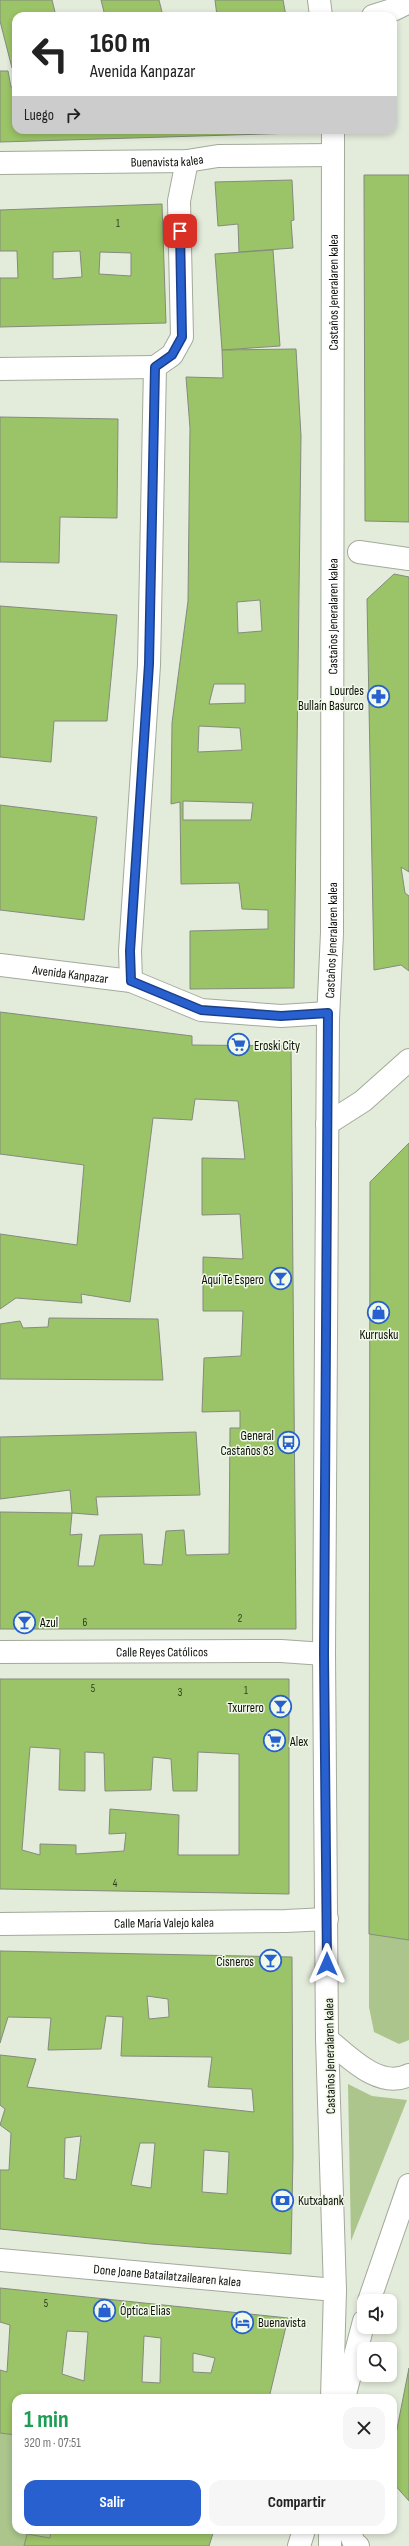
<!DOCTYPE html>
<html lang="es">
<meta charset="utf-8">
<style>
:root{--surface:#fff;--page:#f6f6f6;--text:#222;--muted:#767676;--accent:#2861cf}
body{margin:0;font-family:"Sofia Sans Condensed",sans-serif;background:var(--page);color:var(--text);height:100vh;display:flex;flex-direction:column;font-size:15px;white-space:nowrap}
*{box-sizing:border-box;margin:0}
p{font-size:13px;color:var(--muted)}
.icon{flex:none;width:22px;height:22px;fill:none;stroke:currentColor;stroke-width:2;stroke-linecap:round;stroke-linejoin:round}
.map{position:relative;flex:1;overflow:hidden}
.panel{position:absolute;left:12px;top:2394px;width:385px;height:140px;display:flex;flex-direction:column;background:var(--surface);border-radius:12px;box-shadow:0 2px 6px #0003}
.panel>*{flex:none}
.top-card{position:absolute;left:12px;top:12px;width:385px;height:122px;border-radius:12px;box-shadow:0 2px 6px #0003;background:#fff;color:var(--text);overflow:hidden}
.tools{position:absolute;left:357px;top:2294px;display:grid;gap:8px}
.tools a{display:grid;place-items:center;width:40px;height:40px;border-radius:8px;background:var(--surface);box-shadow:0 2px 6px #0003;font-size:20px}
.pin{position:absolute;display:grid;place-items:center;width:34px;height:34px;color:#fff;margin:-17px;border-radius:8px;box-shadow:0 2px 6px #0006}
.me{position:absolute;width:44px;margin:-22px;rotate:0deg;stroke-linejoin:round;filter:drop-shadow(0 0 3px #0008)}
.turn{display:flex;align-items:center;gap:14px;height:84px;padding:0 12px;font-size:18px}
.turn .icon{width:52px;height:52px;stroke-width:2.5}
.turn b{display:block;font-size:28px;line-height:34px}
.then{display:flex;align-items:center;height:38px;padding:0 12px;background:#0003;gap:8px;font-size:15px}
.round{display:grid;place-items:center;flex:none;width:42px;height:42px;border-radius:12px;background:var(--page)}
.headline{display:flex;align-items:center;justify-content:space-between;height:68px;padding:0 12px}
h1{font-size:24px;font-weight:700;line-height:30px;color:#1e9e55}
.action{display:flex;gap:8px;margin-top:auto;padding:8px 12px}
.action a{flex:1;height:46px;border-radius:12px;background:var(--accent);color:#fff;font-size:16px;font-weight:700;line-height:46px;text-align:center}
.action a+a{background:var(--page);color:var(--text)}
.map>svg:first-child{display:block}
</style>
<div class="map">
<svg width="409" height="2546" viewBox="0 0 409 2546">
<rect width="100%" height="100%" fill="#e3ebdb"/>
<g fill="#abc58c">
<polygon points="369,1934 409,1940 409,2040 399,2044 374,2032 369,2007"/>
<polygon points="348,2084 372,2096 407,2100 351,2241"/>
<polygon points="0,2433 16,2435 16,2530 51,2530 50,2538 27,2534 24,2546 0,2546"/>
</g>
<g fill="#9bc367" stroke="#848b7d" fill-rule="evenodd">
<polygon points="0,0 52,0 56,16 16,16 16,67 12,68 0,21"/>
<polygon points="101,0 159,0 163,16 105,16"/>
<polygon points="215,0 283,0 286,16 217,16"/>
<polygon points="0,71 8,71 11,87 16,87 16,130 297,130 297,133 0,142"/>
<polygon points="364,175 409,175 409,522 365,521"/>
<polygon points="292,180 294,220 291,221 293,248 239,252 238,224 218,226 215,182"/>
<path d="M162 204 166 323 0 327V278H18L17 251H0V210ZM80 251 82 277 53 279V252ZM100 252 131 253V276L99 274Z"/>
<polygon points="273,250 280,346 222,350 215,254"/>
<path d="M296 349 301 436 294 988 190 989V931L268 929V910L242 909 239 883 181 884 180 802 171 804 172 723 188 601 190 428 186 377 223 378 222 350ZM260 600 262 631 238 633 237 602ZM214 684H245V703L209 704ZM199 726 240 728 242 750 198 752ZM183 801 253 803 251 820H183Z"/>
<polygon points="0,417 118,419 117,518 60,517 59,563 0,562"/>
<polygon points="394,574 409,577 409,872 401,867 405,893 409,896 409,971 401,965 374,970 367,599"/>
<polygon points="0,606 117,615 107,721 54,721 51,762 0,757"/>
<polygon points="0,805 97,817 84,920 0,910"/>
<polygon points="0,1012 192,1036 192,1045 291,1046 296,1629 0,1629 0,1512 72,1513 70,1535 82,1534 78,1566 94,1566 100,1535 142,1534 144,1564 162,1565 166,1531 184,1530 186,1555 229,1554 230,1428 240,1428 240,1411 202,1412 204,1358 241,1356 243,1311 203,1311 203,1257 243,1259 240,1214 202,1215 202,1158 245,1159 238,1101 195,1099 192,1120 153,1118 130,1302 81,1294 82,1303 16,1298 0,1309 0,1234 77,1245 84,1165 0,1154"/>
<polygon points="409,1143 409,1940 369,1934 370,1182"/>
<polygon points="49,1318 158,1319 163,1380 0,1379 0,1324 20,1321 23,1328 48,1327"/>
<polygon points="196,1432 200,1495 96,1497 98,1515 72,1513 70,1490 0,1499 0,1437"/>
<path d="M0 1679H289V1894L0 1889ZM30 1747 60 1749 59 1790 85 1791V1752L104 1753 105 1791 151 1790 153 1757 171 1759 173 1791H197L198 1752 239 1754V1855H178L179 1815 110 1809 109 1834 126 1833 124 1851 76 1854V1845L40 1844V1855L22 1850Z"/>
<path d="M0 1951 292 1957 293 2156 291 2254 151 2244 0 2229V2170H9L11 2133 0 2125 5 2109 0 2105V2055L36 2059 27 2087 254 2112 252 2089 208 2087 212 2057 121 2056 123 2017 106 2016 101 2049 48 2050 51 2018 8 2017 0 2043ZM147 1996 168 1999 169 2017 149 2019ZM81 2136 76 2180 64 2178 65 2138ZM140 2143H155L151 2188 131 2185ZM204 2150 229 2152 227 2194 202 2192Z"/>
<path d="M0 2288 288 2318 269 2398H16V2435L0 2433V2370L7 2372 10 2325 0 2322ZM67 2331 88 2332 84 2381 62 2374ZM144 2336 161 2338 160 2383 142 2382ZM193 2353 215 2358 211 2373 193 2372Z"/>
<polygon points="409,2368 409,2501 393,2483 393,2449"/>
<polygon points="51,2530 214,2530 209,2546 24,2546 27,2534 50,2538"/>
</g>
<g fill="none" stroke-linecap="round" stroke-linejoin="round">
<defs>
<g id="street">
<polyline points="373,16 395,9 409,2"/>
<path id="s1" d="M0 163 187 161 218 156 333 155"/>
<polyline points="0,369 155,367"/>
<polyline points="359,552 409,559"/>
<path id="s2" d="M0 965 131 981 201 1010 281 1016 328 1013"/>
<polyline points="131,981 130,951 149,665 155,367 172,355 182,337 179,201 187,161"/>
<polyline points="327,1124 363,1101 409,1060"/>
<path id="s3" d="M0 1652 281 1651 324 1654"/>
<path id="s4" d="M0 1924 286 1921 327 1919"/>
<path d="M327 2039C348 2056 379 2090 409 2075"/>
<path id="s5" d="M0 2260 335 2290"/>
<polyline points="369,2301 409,2185"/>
<polyline points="344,2398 364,2321"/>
<polyline points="349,2530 354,2543 358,2546"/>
<polyline points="299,2546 304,2530"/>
</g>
<g id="secondary">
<polyline points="319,0 321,16"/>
<path id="s6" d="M332 2398 335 2290 327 2039 324 1654 328 1019 332 933 333 130"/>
<polyline points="330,2546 330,2530"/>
</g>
</defs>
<use href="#street" stroke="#a3aa9b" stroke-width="24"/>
<use href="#secondary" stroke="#a3aa9b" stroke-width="24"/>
<use href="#street" stroke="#fff" stroke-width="22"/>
<use href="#secondary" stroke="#fff" stroke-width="22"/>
</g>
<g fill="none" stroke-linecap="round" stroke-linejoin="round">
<defs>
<polyline id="route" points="180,231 182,337 172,355 155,367 149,664 130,951 131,981 201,1010 281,1016 328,1013 324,1654 327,1964"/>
</defs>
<use href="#route" stroke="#1a3f87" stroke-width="10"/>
<use href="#route" stroke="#2861cf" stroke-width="7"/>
</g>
<defs>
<symbol id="pharmacy-ring" viewBox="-11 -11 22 22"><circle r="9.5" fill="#f0f8e8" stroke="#2861cf" stroke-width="1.5"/><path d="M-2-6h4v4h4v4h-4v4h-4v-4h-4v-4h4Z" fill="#2861cf"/></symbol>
<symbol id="supermarket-ring" viewBox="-11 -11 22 22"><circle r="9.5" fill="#f0f8e8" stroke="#2861cf" stroke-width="1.5"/><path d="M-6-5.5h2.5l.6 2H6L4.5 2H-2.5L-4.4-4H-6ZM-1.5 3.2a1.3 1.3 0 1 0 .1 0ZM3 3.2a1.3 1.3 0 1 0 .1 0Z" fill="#2861cf"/></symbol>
<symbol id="bar-ring" viewBox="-11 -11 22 22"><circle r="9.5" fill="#f0f8e8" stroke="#2861cf" stroke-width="1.5"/><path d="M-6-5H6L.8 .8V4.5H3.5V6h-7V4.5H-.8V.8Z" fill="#2861cf"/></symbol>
<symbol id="shop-ring" viewBox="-11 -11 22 22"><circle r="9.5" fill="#f0f8e8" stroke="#2861cf" stroke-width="1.5"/><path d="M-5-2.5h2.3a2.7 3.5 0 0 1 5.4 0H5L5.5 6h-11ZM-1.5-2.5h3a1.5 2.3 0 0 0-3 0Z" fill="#2861cf"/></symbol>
<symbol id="bus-ring" viewBox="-11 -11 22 22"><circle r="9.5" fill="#f0f8e8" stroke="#2861cf" stroke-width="1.5"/><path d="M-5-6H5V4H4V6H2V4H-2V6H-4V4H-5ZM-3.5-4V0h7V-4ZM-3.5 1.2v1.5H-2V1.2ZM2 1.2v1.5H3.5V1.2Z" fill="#2861cf"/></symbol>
<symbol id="bank-ring" viewBox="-11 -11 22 22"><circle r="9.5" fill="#f0f8e8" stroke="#2861cf" stroke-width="1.5"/><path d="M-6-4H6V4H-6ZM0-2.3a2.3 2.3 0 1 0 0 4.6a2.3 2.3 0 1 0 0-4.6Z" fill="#2861cf"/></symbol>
<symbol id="hotel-ring" viewBox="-11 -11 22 22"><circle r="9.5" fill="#f0f8e8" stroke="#2861cf" stroke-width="1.5"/><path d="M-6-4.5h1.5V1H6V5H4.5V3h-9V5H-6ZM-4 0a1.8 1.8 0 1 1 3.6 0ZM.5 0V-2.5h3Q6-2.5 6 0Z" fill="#2861cf"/></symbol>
</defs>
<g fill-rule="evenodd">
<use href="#pharmacy-ring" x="366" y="684" width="25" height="25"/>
<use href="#supermarket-ring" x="226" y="1032" width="25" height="25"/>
<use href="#bar-ring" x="268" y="1266" width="25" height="25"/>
<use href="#shop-ring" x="366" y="1300" width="25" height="25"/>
<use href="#bus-ring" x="276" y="1430" width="25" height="25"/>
<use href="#bar-ring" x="12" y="1610" width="25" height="25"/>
<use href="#bar-ring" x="268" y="1694" width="25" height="25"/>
<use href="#supermarket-ring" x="262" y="1728" width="25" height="25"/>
<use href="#bar-ring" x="258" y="1948" width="25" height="25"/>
<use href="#bank-ring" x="270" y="2188" width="25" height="25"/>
<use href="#shop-ring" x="92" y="2298" width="25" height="25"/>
<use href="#hotel-ring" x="230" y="2310" width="25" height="25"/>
</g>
<g text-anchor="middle" stroke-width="3" stroke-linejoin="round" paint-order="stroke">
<g font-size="11" fill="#313d22">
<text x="118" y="227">1</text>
<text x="240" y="1622">2</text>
<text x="85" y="1626">6</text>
<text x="93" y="1692">5</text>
<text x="246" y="1694">1</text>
<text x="180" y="1696">3</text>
<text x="115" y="1887">4</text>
<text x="46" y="2307">5</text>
</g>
<g font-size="13" fill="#0e100b" stroke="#f0f8e8">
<text dy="5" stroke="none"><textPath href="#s1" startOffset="167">Buenavista kalea</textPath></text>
<text dy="5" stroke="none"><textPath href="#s6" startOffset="2106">Castaños Jeneralaren kalea</textPath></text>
<text dy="5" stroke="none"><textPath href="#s6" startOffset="1782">Castaños Jeneralaren kalea</textPath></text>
<text dy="5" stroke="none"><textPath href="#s6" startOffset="1458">Castaños Jeneralaren kalea</textPath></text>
<text dy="5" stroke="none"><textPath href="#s2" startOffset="71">Avenida Kanpazar</textPath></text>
<text dy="5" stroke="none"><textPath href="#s3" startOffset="162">Calle Reyes Católicos</textPath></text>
<text dy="5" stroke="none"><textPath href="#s4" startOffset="164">Calle María Valejo kalea</textPath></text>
<text transform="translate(329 2056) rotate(-91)" y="5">Castaños Jeneralaren kalea</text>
<text dy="5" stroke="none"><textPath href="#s5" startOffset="168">Done Joane Batailatzailearen kalea</textPath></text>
</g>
<g font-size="13" fill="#0e100b" stroke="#f0f8e8" text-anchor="start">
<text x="364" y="695" text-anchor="end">Lourdes<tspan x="364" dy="15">Bullaín Basurco</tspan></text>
<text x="254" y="1050">Eroski City</text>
<text x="264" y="1284" text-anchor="end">Aquí Te Espero</text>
<text x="379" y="1339" text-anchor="middle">Kurrusku</text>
<text x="274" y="1440" text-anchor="end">General<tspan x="274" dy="15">Castaños 83</tspan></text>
<text x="40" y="1627">Azul</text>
<text x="264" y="1712" text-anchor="end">Txurrero</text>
<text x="290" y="1746">Alex</text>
<text x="254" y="1966" text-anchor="end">Cisneros</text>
<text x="298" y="2205">Kutxabank</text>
<text x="120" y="2315">Óptica Elias</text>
<text x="258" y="2327">Buenavista</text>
</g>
</g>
</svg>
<div class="tools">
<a><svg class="icon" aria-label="sound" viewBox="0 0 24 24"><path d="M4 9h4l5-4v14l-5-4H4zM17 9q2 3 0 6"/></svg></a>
<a><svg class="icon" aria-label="search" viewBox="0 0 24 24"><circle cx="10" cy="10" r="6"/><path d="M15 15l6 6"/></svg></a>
</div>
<div class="pin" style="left:180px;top:231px;background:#d93025"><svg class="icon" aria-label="arrive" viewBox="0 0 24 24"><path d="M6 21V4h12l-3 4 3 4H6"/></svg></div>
<svg class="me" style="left:327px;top:1964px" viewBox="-20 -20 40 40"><path d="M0-17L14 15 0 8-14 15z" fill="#2861cf" stroke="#fff" stroke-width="4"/></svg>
<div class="top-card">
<div class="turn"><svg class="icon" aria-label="left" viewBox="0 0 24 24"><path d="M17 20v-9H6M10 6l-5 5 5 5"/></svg><div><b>160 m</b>Avenida Kanpazar</div></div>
<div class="then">Luego<svg class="icon" aria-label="right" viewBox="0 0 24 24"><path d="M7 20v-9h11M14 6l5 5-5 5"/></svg></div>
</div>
<section class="panel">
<div class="headline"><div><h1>1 min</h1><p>320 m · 07:51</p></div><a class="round"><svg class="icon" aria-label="close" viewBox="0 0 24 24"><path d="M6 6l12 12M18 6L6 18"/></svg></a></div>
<div class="action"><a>Salir</a><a>Compartir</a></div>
</section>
</div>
